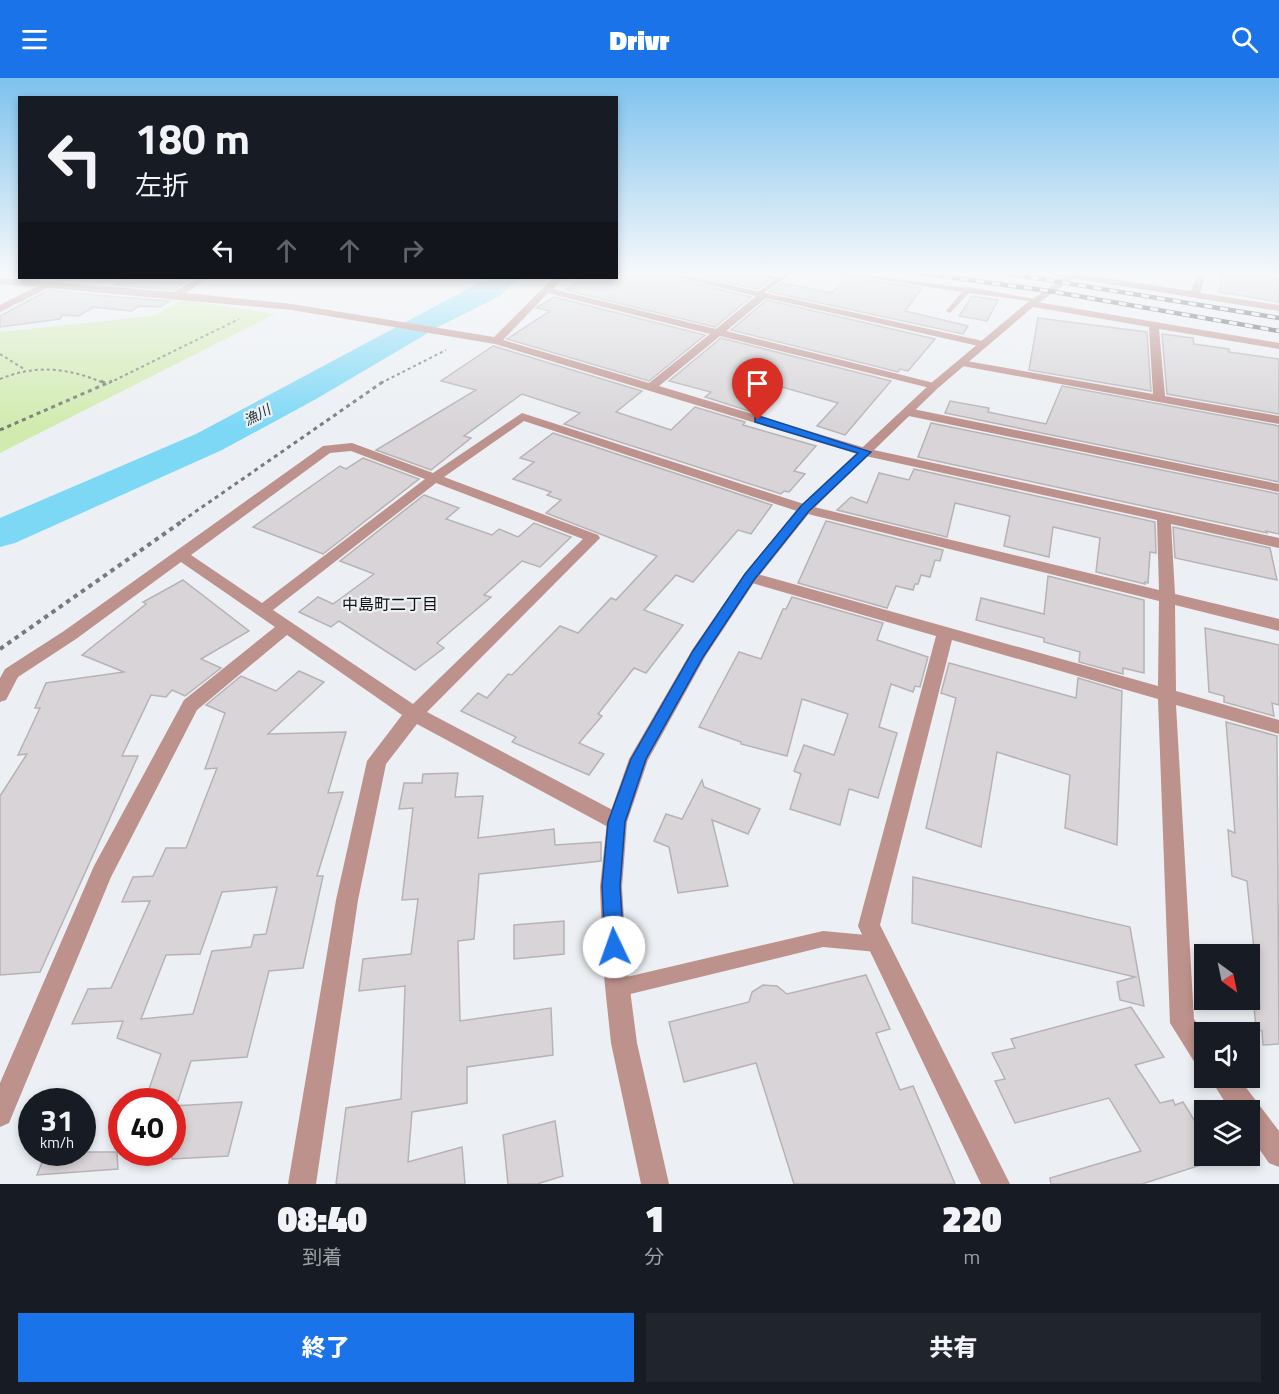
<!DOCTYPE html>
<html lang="ja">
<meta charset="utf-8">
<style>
:root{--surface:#171b24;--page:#20242c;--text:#f1f3f6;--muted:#9ea1a6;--accent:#1a73e8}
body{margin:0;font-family:"Titillium Web","Noto Sans JP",sans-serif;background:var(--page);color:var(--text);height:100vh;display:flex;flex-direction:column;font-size:22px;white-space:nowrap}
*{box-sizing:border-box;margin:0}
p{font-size:20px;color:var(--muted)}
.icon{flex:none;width:33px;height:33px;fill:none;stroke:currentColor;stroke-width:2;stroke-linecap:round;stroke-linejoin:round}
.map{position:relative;height:1106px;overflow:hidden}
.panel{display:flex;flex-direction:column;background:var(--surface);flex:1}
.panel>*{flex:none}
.banner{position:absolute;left:18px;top:18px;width:600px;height:183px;border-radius:0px;box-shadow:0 3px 9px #0003;background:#171b24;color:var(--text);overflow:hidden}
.needle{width:39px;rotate:147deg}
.fabs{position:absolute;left:1194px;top:866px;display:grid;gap:12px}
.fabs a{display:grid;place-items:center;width:66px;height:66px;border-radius:0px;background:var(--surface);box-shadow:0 3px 9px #0003;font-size:30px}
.speed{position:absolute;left:18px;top:1010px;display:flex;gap:12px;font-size:30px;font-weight:700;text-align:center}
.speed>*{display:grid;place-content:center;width:78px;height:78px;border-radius:50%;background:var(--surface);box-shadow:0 3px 9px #0003;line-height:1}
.speed small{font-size:15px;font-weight:400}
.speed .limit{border:9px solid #d22;background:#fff;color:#111}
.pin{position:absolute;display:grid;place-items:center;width:51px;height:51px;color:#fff;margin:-62px -26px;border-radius:50% 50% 50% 0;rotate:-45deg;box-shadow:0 0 6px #0007}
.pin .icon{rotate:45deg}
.me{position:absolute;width:66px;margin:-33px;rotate:357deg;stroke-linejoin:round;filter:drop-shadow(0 0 4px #0008)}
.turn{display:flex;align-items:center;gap:21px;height:126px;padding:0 18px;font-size:27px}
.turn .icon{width:78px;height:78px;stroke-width:2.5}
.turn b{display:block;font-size:42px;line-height:51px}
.lanes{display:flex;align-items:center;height:57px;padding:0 18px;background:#0003;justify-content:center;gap:30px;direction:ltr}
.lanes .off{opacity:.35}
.eta{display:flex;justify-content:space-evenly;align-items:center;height:102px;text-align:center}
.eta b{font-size:36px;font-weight:800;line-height:42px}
.cta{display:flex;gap:12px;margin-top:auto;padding:12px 18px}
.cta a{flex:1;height:69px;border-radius:0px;background:var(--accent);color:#fff;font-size:24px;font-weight:800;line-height:69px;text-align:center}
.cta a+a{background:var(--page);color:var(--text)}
header{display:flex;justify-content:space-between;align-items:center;height:78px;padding:0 18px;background:var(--accent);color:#fff;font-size:27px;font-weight:800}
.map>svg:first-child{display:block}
</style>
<header><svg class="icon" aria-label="menu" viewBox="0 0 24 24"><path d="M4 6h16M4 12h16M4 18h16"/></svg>Drivr<svg class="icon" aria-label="search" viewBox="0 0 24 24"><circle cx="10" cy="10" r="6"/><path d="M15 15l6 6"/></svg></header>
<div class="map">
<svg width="1279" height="1106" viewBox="0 0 1279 1106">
<rect width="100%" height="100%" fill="#eceff3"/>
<polygon fill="#d1ebaf" points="183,222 275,236 0,375 0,254 152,238"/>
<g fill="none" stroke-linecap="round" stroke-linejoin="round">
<polygon fill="#7dd8f6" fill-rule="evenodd" points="488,200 519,200 500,218 440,248 316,321 222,372 15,465 0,469 0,440 196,356"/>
</g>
<g fill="#d8d4d7" stroke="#b7b3b5" stroke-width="1.5" fill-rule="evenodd">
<polygon points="616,194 653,194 654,196 751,219 715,249 565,212 584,200 616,200"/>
<polygon points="678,194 729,194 770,203 758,211"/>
<polygon points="1223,194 1279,201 1279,224 1219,214"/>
<polygon points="848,199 922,210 905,233 968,248 963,256 769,214 782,205 831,215"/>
<polygon points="127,200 168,200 190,201 173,212 114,207"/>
<polygon points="48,212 95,217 169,223 160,229 139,228 131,233 93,229 79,238 62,237 60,241 0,249 0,238"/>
<polygon points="972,218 998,222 987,243 959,238"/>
<polygon points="554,219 705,257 649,303 507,261 550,233 536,230"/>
<polygon points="767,222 935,261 908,293 900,291 898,294 731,252"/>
<polygon points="1038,240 1147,254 1151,313 1029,292"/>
<polygon points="1162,256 1193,260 1194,266 1229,271 1229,274 1279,281 1279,336 1167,316"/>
<polygon points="721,260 891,303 845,357 817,348 838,325 782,309 755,335 705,319 711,314 669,303"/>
<polygon points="493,268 642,313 616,334 671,352 695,329 745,344 743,347 816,368 794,393 805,396 789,414 784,413 781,416 564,346 580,335 522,316 464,358 471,360 431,392 376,372 476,312 441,303"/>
<polygon points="1062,308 1279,348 1279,404 945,335 950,323 989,330 988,334 1046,346"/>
<polygon points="931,345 1279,416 1279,456 1266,453 1267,455 918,379"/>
<polygon points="553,355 772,427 751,456 738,452 693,504 676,497 644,532 683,547 646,595 634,590 598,636 602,638 579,665 604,676 589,697 512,664 516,659 461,633 478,615 487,620 508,596 512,597 560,548 578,555 611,520 616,522 657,478 546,435 561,422 547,417 551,414 513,401 534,384 520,380"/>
<polygon points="363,380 419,401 323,476 253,449 340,388 346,391"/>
<polygon points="914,391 1155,444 1156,475 1150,474 1148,505 1145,504 1145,506 1096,494 1100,460 1053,449 1049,479 1004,468 1010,438 955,425 947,459 837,432 851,419 867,425 879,395 909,402"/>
<polygon points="424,417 459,430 446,441 492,457 499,451 518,459 534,445 571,459 540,489 522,483 484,517 491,519 437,565 444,570 415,592 339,543 331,549 299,534 318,519 333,526 374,496 340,483"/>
<polygon points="826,443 943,472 940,483 935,482 930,499 921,497 918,506 915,506 913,512 896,508 887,530 798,505"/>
<polygon points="1173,449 1270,470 1277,502 1175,480"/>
<polygon points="1048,498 1144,522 1144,595 1123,590 1123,596 1079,584 1080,574 1044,564 1044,560 976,542 981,520 1044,536"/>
<polygon points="183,502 249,553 201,581 221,590 185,618 172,612 166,619 151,617 122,678 138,678 40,894 0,897 0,718 27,676 18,677 40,630 35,630 46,605 124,594 82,577 146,526 143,524"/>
<polygon points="792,519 883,545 877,562 928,579 920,609 915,608 913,614 891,606 879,649 897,655 878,720 849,711 840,747 790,731 801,696 794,693 804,667 834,677 848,636 802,621 787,678 741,666 741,664 699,649 739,574 761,581 783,531 786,531"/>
<polygon points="1205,550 1279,567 1279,627 1272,625 1274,638 1224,624 1224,618 1209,614"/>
<polygon points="949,585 1076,620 1078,600 1122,613 1117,767 1065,750 1070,697 997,674 981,769 926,750 956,620 941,615"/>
<path d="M299 593 324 604 268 656 346 654 328 715 343 714 317 798H323L303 890 269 893 247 979 191 983 178 1023H145L161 976 117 960 123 943 72 946 88 911 111 910 150 823 122 824 133 799 153 798 166 770H186L217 690 205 691 225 635 206 627 241 598 276 613ZM277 809 266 856 254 857 251 869 212 873 193 936 141 941 166 877 200 876 222 814Z"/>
<polygon points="1226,644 1277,658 1279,966 1263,967 1262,953 1256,951 1254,928 1260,930 1247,803 1232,798 1228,752 1235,755"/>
<polygon points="458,695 455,719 483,718 478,760 554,751 555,767 601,764 601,783 479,796 474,861 458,863 460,943 551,930 553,977 467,989 467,1025 412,1034 408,1084 462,1069 465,1106 336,1106 346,1030 401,1021 405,908 359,913 363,881 411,876 418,821 402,822 413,730 399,731 404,705 422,705 423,696"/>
<polygon points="702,702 704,709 760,731 748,756 712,742 728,808 678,815 669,769 654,763 666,736 682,741"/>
<polygon points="913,799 1130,849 1144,928 1120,922 1117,904 1135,899 912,845"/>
<polygon points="564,843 564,876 514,881 514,847"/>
<polygon points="866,897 890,951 876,955 900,1012 913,1008 955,1106 794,1106 756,985 684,1004 669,944 749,924 752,914 763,907 777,908 787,916"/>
<polygon points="1131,929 1164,979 1135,987 1160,1025 1173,1022 1175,1027 1183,1024 1204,1058 1204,1086 1142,1106 1051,1106 1050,1100 1141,1073 1109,1020 1015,1045 995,1003 1005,1001 992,975 1015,970 1011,961"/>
<polygon points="242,1024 228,1078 172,1081 172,1028"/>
<polygon points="555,1043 563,1098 537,1106 508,1106 503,1057"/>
<polygon points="46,1074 117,1074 118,1091 37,1097"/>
</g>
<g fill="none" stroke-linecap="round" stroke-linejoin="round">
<g stroke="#787a7d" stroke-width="2" stroke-dasharray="3 3" stroke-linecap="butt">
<polyline points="0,276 24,291"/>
<path d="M0 301C37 286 68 290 104 305"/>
<polyline points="109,305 239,241"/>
<polyline points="381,305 446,272"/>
</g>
<g stroke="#787a7d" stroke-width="3" stroke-dasharray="4 4" stroke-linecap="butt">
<polyline points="101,303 105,305"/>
<polyline points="0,352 112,303"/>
<polyline points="182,443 384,303"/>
</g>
<polyline stroke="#787a7d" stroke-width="4" stroke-dasharray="4.5 4.5" stroke-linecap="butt" points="0,571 184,442"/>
<g fill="#bd918c" fill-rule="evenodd">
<polygon points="737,194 749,194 780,199 787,194 794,194 759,218 756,216 757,215 775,202"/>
<polygon points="830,194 844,194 965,210 968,209 1040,222 1036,224 969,215 950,235 946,233 962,214"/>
<polygon points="823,853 877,858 883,860 885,866 883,872 877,874 823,869 618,919 612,916 609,910 612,904 618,901"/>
</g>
<g fill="#bd918c" fill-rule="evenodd">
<path d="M655 194H670L983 263 988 266 983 269 766 220 726 253 938 306 940 308 934 311 720 258 659 308 869 371 1279 460V470L1171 446 1175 516 1279 541V553L1175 527 1176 613 1279 642V656L1176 627 1194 941 1204 955V988L1195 985 1170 945 1158 621 952 562 880 847 1010 1106H981L858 848 936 558 745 503 742 499 750 494 1158 608 1159 523 800 434 524 343 444 399 598 457 600 460 427 634 624 738 627 744 624 750 617 753 610 750 417 646 386 686 358 822 316 1106H288L336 822 367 683 402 637 287 557 197 632 111 799 9 1045 0 1049V1005L94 788 184 622 275 549 181 484 76 561 18 599 6 622 0 624V600L5 591 64 553 323 368 352 365 433 395 522 335 810 428 1159 512 1157 442 861 377 495 266 292 232 48 210 0 234V227L36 209 0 206V200L174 214 197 200H207L186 215 292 226 494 259 553 200H563L553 211 716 251 756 218ZM548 215 710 256 649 305 503 262ZM351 373 425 401 262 525 191 477 330 375ZM436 405 583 461 413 626 273 532Z"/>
<polygon points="1048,194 1067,194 1191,213 1198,194 1206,194 1200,215 1279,227 1279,233 1053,197"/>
<polygon points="1031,223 1279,265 1279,271 1159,251 1165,318 1279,338 1279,346 957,287 956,285 961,282 1153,316 1149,249 1028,228 1028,224"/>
<polygon points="908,330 1279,406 1279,414 904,337 904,331"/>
<polygon points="1209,999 1238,999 1279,1053 1279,1089 1269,1085 1250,1058 1250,1032 1230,1032"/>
</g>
<polygon fill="#bd918c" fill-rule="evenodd" points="1072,194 1082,194 1034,228 938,310 810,434 755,503 705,579 648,682 627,744 622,809 627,889 637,965 669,1106 641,1106 611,965 603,889 600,809 607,744 629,681 692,572 745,495 800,428 930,306 1028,224"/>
<defs>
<g id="rail">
<polyline points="913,194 1049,213 1279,253"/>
<polyline points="999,194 1279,240"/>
</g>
</defs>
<use href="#rail" stroke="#404244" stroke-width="4.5"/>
<use href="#rail" stroke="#eceff3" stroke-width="3" stroke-dasharray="8" stroke-linecap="butt"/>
</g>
<linearGradient id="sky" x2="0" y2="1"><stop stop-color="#7dc2ee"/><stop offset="0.56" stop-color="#f6f8fa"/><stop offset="1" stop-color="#f6f8fa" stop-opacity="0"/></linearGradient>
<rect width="1279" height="348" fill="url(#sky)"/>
<polygon fill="#1a73e8" stroke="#114b97" stroke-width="1.5" points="755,339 762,339 871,374 809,433 754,502 703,579 646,681 625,744 620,808 624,869 621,876 614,879 608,876 605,869 602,808 608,744 631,681 693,573 745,496 801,428 858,375 755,344"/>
<g text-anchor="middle" stroke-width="4.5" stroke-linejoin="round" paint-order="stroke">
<g font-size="14" font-style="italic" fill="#192e35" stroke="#eceff3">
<text transform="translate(257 337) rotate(-28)" y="5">漁川</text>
</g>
<g font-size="16" fill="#0f1011" stroke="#eceff3">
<text x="390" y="532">中島町二丁目</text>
</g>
</g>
</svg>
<div class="fabs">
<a><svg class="needle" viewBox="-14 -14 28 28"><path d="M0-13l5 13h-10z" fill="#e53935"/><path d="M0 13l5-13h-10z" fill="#9ea1a6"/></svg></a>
<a><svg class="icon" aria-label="sound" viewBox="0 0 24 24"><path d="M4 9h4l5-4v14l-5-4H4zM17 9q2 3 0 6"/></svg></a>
<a><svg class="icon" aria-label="layers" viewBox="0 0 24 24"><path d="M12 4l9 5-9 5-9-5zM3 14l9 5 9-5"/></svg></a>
</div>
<div class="speed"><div>31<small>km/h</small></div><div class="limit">40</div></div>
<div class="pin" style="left:758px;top:342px;background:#d93025"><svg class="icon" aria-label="arrive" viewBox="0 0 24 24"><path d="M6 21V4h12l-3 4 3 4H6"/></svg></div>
<svg class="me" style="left:614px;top:869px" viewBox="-20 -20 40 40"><circle r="19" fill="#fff"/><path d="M0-13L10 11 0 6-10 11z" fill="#1a73e8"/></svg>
<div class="banner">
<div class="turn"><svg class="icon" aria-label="left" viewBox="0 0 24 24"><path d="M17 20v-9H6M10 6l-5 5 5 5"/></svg><div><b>180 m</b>左折</div></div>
<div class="lanes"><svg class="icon" aria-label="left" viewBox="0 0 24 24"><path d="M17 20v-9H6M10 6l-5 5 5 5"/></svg><svg class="icon off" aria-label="ahead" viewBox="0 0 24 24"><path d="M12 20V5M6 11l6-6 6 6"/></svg><svg class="icon off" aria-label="ahead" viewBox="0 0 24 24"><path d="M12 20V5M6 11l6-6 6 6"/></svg><svg class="icon off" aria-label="right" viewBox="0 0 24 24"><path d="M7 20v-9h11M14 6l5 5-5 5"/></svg></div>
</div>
</div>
<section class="panel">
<div class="eta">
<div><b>08:40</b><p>到着</p></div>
<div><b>1</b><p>分</p></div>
<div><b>220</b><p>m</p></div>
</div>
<div class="cta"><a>終了</a><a>共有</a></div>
</section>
